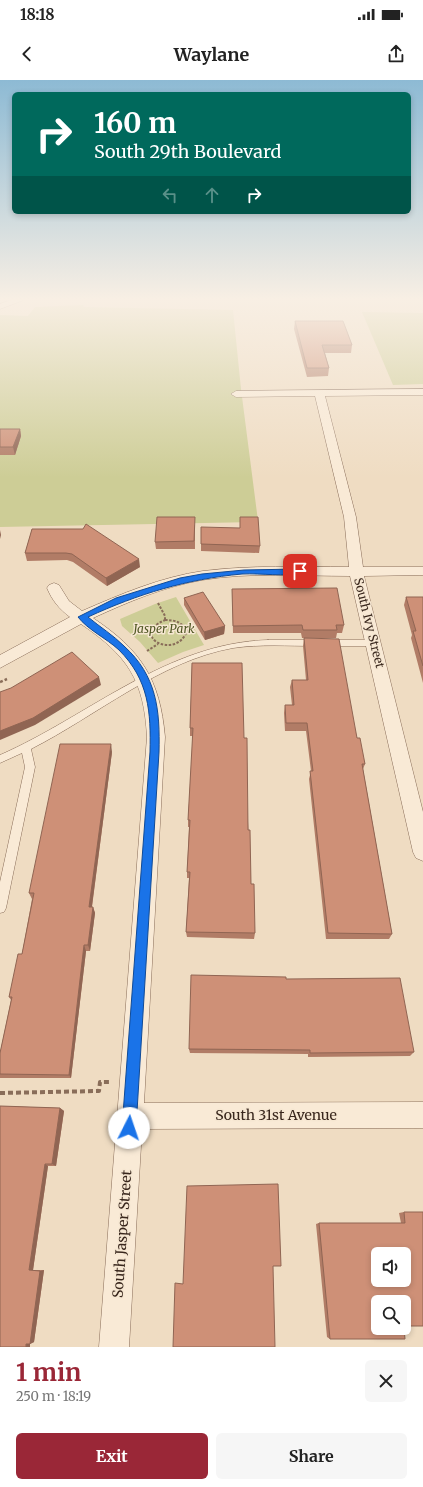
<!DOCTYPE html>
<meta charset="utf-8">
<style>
:root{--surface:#fff;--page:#f6f6f6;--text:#222;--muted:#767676;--accent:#9a2737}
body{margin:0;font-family:Merriweather,serif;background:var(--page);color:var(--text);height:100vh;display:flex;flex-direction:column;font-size:15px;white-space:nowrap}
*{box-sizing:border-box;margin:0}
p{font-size:13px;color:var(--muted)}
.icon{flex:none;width:22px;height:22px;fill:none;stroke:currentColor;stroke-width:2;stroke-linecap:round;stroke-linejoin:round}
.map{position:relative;height:1267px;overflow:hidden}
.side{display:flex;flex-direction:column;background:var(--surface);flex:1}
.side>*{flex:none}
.hud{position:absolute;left:12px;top:12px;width:399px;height:122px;border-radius:6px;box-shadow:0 2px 6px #0003;background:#00695c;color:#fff;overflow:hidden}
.tools{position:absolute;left:371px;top:1167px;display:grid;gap:8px}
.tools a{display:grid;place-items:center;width:40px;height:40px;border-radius:6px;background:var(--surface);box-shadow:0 2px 6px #0003;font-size:20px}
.pin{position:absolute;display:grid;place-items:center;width:34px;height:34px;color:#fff;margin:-17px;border-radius:8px;box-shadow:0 2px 6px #0006}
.me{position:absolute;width:44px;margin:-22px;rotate:4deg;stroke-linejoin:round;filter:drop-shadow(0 0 3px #0008)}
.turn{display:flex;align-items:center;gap:14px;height:84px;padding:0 16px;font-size:18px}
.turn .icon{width:52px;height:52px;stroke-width:2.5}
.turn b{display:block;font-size:28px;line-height:34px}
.lanes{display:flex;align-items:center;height:38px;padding:0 16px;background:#0003;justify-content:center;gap:20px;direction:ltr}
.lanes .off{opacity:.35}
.round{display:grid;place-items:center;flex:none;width:42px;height:42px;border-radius:6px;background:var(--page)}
.headline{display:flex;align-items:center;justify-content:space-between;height:68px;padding:0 16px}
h1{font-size:24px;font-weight:700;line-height:30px;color:var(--accent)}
.button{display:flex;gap:8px;margin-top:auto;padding:8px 16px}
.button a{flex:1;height:46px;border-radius:6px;background:var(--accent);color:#fff;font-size:16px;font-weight:700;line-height:46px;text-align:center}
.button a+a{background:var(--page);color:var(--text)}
.status{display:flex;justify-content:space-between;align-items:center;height:28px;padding:0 20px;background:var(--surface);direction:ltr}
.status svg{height:11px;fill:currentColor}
header{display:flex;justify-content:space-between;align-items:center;height:52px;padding:0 16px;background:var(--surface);font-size:18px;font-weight:700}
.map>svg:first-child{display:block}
</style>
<div class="status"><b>18:18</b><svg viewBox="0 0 49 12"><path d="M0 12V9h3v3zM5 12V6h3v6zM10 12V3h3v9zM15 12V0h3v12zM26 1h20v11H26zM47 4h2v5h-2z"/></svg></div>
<header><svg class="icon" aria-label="back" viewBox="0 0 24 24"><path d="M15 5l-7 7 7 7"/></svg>Waylane<svg class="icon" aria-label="share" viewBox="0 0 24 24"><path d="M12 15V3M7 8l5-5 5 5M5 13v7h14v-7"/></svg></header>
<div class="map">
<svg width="423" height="1267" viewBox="0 0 423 1267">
<rect width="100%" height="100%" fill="#efdcc2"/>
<g fill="#cdcd96">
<polygon points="83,225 84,227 233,230 241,309 258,441 256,442 0,447 0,235 28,236 35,227"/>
<polygon points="362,232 423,233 423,304 393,305"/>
<polygon points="176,517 204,565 183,572 158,583 140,562 122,546 120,539 155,524"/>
</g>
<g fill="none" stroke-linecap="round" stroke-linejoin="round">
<defs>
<g id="lane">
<path d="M268 560H315L319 563 315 566C288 566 260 564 233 568 160 581 96 636 31 669L35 687 6 828 4 832 0 833V802L25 687 22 673 0 683V675C89 636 166 563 268 560Z"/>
<polygon points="328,560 374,560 378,563 374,566 328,566 324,563"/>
</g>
<g id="street">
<polygon points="11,220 24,220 0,229 0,224"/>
<path d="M423 309V315L325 316 356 437 363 487H423V495L364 496 423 732V781L416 778 413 772 350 496C301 496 250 492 202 500 163 507 128 522 93 538 141 570 160 599 165 657L144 1023 423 1022V1048L142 1049 129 1267H99L147 657C144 600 128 576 81 544L0 588V575L70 537C59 529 52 520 47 508L49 505 54 503 59 505 69 521 82 531C121 514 161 497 203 491 251 485 300 487 349 487L344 437 315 316 236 317 231 314 236 311Z"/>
</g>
</defs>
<use href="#lane" stroke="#896d59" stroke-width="1"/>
<use href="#street" stroke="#896d59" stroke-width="1"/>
<g stroke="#896d59" stroke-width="2" stroke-dasharray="2.5 1.5" stroke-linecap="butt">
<polyline points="158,523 165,536 165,540"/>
<path d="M165 540C175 540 182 542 187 551 176 581 128 556 165 540Z"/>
<polyline points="147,571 158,564"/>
</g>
<polyline stroke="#896d59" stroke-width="2.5" stroke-dasharray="3 2" stroke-linecap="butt" points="0,602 7,599"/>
<polyline stroke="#896d59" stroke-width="4" stroke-dasharray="5 3" stroke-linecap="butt" points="0,1013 99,1011 100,1002 110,1002"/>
<use href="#lane" fill="#f9ead6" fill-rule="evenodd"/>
<use href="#street" fill="#f9ead6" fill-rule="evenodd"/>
</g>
<g fill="#b17c66">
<polygon points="295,241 352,265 351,273 325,273 329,288 328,296 307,297 294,249"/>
<polygon points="0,349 20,349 21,356 15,375 0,375"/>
<polygon points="240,437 260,466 259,473 201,471 201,464 240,448"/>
<polygon points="195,445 195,469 156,469 155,462"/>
<polygon points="32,449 140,487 107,506 73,482 67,480 27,481 25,473"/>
<polygon points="232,509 344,545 342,553 337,553 336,558 302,558 301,553 233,553"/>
<polygon points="406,517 423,517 423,603 411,558 412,555 404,525"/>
<polygon points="184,518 225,546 224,554 205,560 184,525"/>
<polygon points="304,558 357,658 365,684 363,689 392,854 389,859 326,859 309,699 311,691 306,651 285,651 284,633 285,625 292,625 290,607 292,600 306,600 303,566"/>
<polygon points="192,583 244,658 251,804 255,853 254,859 187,857 186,852 189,798 187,798 187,792 189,747 188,747 188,740 193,656 190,656 190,648"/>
<polygon points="112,672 92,827 93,827 95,833 90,871 86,871 71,998 0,998 0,973 11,920 9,917 22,874 32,819 29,813"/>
<polygon points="286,899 414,972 410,976 308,977 308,974 190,973 189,969"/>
<polygon points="0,1026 60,1028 64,1031 56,1086 48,1086 33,1190 44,1190 34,1262 30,1264 30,1267 0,1267"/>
<polygon points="404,1132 423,1132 404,1246 330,1259 327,1257 316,1144 319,1143 401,1143 399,1133"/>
</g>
<g fill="#906553">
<polygon points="20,349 21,356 15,375 13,367"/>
<polygon points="0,450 1,455 0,459"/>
<polygon points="139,479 140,487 107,506 106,498"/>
<polygon points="225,546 224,554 205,560 204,552"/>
<polygon points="99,597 101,605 35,645 0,660 0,651"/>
<polygon points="111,664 112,672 91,833 89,827"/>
<polygon points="93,827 95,833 90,871 88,865"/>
<polygon points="84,865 86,871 71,998 69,995"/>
<polygon points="60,1028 64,1031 56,1086 52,1084"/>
<polygon points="45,1084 48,1086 33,1190 29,1190"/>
<polygon points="44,1190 34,1262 30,1264 30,1267 26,1267 40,1191"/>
</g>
<g fill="#ce9077" stroke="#906553" fill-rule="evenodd">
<polygon points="295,241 343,241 352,265 322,265 329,288 307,288"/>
<polygon points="0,349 20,349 13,367 0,367"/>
<polygon points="157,437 195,437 194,461 155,462"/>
<polygon points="240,437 258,437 260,466 201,464 201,447 240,448"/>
<polygon points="86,444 139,479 106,498 72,474 66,473 25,473 32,449 83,449"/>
<polygon points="337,508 344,545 336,545 337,550 303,550 302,545 233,546 232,509"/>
<polygon points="203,512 225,546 204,552 184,518"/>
<polygon points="406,517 423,517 423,586 413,551 416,551"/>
<polygon points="304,558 339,559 357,658 360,658 365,684 362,684 392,854 328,853 310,691 313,691 307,643 286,643 285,625 294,625 292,600 308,600"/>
<polygon points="72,572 99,597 33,638 0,651 0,612 11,608"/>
<polygon points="192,583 242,583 244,658 247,658 248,750 250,750 251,804 254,804 255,853 186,852 190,792 187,792 190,740 188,740 193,648 190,648"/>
<polygon points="60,664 111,664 89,827 93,827 88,865 84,865 69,995 0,994 0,973 12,917 9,917 18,874 22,874 34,813 29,813"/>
<polygon points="191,895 286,897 286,899 400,898 414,972 310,973 310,970 189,969"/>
<polygon points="0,1026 60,1028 52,1084 45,1084 29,1190 40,1191 30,1264 26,1264 26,1267 0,1267"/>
<polygon points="278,1104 281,1186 273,1186 275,1267 173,1267 175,1203 183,1204 187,1106"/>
<path d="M404 1132H423V1246H404V1222H378V1248H404L405 1259H330L319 1143H405ZM378 1174H404V1200H378Z"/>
</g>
<linearGradient id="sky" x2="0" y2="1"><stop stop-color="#8dbad4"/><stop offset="0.55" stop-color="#f8efe4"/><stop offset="1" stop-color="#f8efe4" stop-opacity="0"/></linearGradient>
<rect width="423" height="398" fill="url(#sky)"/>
<path fill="#1a73e8" stroke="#114b97" d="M300 489 304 491 303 493C284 497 262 493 242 494 187 499 138 514 88 537 100 547 113 555 124 566 157 596 160 630 159 672L136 1048 134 1053 129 1055 124 1053 122 1048 150 672C151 632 149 600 119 570 106 558 88 550 78 537L116 518 180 498 202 494 244 490Z"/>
<g text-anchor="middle" stroke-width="3" stroke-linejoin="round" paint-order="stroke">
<g font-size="12" fill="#39271d" stroke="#f6e7d2">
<text transform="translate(369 543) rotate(76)" y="4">South Ivy Street</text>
</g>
<g font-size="12" font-style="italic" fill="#4f5623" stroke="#f6e7d2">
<text x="164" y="553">Jasper Park</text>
</g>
<g font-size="14" fill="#39271d" stroke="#f6e7d2">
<text x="276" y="1040">South 31st Avenue</text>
<text transform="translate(122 1154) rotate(-86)" y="5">South Jasper Street</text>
</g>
</g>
</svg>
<div class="tools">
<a><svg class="icon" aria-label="sound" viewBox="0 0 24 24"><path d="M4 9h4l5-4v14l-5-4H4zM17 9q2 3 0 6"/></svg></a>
<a><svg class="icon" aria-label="search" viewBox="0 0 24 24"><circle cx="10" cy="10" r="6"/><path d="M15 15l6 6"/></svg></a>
</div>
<div class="pin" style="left:300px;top:491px;background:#d93025"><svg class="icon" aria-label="arrive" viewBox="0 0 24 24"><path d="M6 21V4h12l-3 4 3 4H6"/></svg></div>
<svg class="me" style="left:129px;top:1048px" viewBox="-20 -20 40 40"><circle r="19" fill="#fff"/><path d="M0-13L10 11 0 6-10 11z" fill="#1a73e8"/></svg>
<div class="hud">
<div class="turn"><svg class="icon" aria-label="right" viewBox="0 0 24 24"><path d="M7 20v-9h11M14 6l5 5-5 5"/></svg><div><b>160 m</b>South 29th Boulevard</div></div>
<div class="lanes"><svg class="icon off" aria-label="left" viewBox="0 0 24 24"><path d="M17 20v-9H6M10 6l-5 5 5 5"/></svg><svg class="icon off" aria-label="ahead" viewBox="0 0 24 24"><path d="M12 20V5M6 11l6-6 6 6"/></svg><svg class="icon" aria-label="right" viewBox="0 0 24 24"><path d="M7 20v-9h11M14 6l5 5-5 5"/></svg></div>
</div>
</div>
<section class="side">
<div class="headline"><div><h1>1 min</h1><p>250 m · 18:19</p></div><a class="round"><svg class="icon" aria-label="close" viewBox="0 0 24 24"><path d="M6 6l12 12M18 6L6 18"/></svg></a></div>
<div class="button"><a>Exit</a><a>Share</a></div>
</section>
